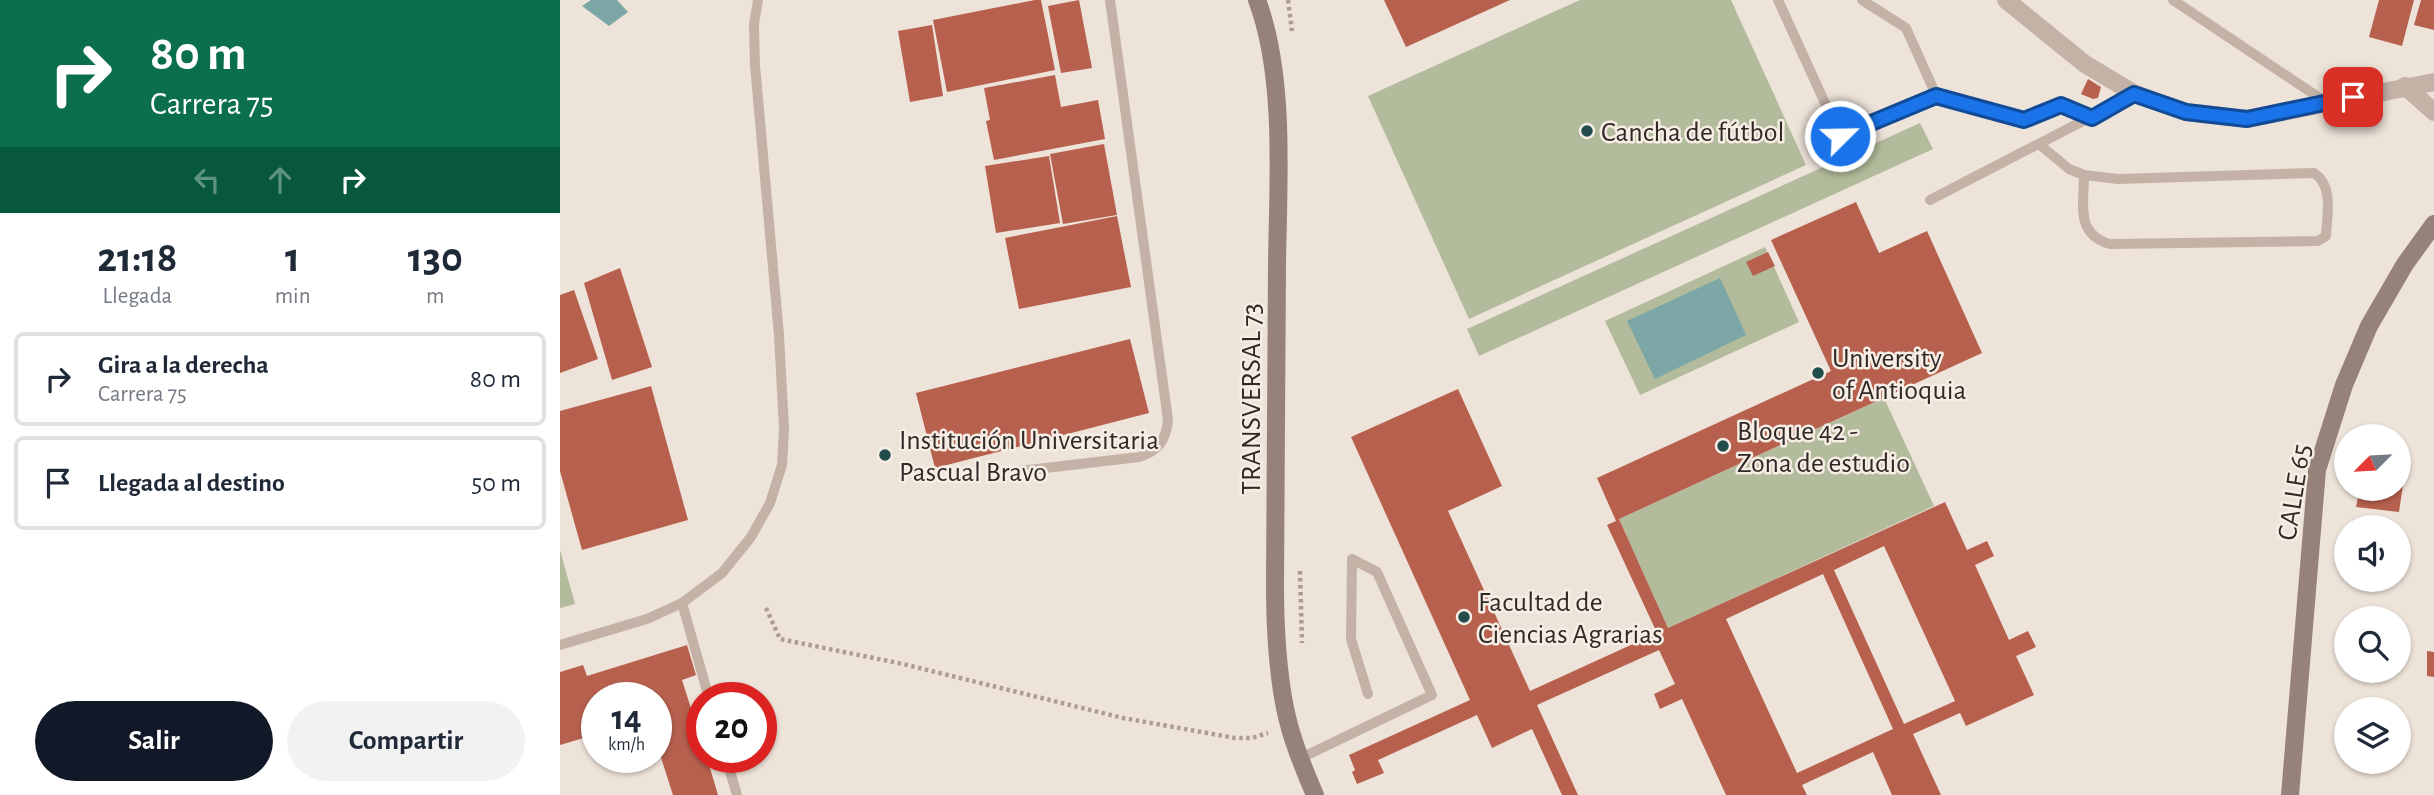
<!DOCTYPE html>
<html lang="es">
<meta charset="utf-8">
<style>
:root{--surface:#fff;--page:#f2f2f3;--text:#1f2937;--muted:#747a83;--line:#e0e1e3;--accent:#111827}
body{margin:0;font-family:"Alegreya Sans",sans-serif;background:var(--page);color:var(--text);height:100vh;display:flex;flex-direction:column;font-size:26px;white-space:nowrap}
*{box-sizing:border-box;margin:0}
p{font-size:23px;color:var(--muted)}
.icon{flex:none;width:38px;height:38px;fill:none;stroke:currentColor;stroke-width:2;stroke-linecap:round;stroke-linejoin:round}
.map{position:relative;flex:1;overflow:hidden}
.sheet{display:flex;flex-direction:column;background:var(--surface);width:560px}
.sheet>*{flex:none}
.top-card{background:#0b6e4f;color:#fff;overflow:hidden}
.needle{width:46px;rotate:246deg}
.controls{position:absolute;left:1774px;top:424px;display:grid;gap:14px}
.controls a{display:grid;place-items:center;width:77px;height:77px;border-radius:50%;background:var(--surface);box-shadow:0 2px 5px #0004;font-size:35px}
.speed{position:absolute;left:21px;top:682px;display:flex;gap:14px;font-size:35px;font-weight:700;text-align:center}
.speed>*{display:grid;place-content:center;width:91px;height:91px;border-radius:50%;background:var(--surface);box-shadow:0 2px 5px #0004;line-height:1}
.speed small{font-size:18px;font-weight:400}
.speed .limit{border:10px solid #d22;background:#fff;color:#111}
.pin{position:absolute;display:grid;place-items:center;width:60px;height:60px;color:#fff;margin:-30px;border-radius:14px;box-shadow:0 4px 10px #0006}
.me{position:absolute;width:77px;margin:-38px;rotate:67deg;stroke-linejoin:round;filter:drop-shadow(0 0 5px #0008)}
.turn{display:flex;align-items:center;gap:24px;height:147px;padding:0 35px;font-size:32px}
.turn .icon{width:91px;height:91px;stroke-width:2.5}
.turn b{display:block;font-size:49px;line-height:60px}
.lanes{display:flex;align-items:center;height:66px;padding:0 35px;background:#0003;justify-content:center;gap:35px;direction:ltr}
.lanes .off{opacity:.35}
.eta{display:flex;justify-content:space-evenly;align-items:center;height:119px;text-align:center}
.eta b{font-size:42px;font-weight:700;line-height:49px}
.primary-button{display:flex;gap:14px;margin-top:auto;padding:14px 35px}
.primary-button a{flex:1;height:80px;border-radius:42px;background:var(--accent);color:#fff;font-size:28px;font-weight:700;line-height:80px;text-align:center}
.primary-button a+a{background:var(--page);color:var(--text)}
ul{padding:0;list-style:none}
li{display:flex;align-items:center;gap:21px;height:94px;margin:0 14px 10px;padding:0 21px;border:4px solid var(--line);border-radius:10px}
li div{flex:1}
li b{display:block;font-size:26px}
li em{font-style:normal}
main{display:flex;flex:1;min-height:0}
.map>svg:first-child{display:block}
</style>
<main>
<section class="sheet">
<div class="top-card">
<div class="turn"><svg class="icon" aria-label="right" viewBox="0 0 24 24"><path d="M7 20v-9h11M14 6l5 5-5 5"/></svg><div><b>80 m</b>Carrera 75</div></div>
<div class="lanes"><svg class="icon off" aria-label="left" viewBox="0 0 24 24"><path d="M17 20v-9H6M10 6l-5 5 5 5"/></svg><svg class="icon off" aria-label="ahead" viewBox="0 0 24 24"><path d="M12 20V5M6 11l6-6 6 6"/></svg><svg class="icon" aria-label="right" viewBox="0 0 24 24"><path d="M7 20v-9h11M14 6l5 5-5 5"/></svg></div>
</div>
<div class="eta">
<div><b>21:18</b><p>Llegada</p></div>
<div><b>1</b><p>min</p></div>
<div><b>130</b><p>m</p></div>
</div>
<ul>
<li><svg class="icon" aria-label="right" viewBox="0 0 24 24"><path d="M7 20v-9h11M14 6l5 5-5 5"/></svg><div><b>Gira a la derecha</b><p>Carrera 75</p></div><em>80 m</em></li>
<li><svg class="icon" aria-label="arrive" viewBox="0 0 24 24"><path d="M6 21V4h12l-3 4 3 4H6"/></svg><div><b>Llegada al destino</b></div><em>50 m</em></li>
</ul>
<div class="primary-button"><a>Salir</a><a>Compartir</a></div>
</section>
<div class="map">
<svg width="1874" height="795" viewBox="0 0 1874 795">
<rect width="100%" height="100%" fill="#eee3d9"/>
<g fill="#b2bb9b">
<polygon points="1020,0 1171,0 1246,165 909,319 808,96"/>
<polygon points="1360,123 1373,149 919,356 907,329"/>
<polygon points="1205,247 1239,322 1080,395 1045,321"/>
<polygon points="1324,398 1374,506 1108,628 1059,519"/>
<polygon points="0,550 15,604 0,608"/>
</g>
<g fill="#7ca7a6">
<polygon points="31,0 57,0 68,12 49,26 22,6"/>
<polygon points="1160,278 1186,335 1095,379 1067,321"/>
</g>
<g fill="#b7604e" fill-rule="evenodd">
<polygon points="475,0 481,0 495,70 387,92 373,20"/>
<polygon points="519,0 532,68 501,73 488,6"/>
<polygon points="824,0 950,0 846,47"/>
<polygon points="1819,0 1854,0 1842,46 1809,37"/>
<polygon points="1861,0 1874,0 1874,30 1854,25"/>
<polygon points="372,25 383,96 350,102 338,31"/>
<polygon points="495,75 501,107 538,100 545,139 434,160 426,121 430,120 424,88"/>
<polygon points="1528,79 1541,87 1538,98 1533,99 1521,94"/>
<polygon points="544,144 557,215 503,224 490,154"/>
<polygon points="489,156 500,223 436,233 425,166"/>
<path d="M1296 202 1319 253 1367 231 1422 353 1059 519 1108 628 1385 502 1407 550 1427 541 1434 556 1415 565 1449 640 1468 631 1476 647 1456 656 1474 695 1406 726 1400 713 1353 734 1381 795H1332L1313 752 1242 785 1247 795H1166L1122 699 1100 709 1094 694 1115 684 1099 650 977 705 1018 795H1002L972 729 932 748 917 715 818 760 824 773 797 784 792 772 795 770 789 755 910 700 791 437 898 389 942 486 888 511 970 691 1097 633 1047 525 1056 521 1037 478 1271 371 1211 240ZM1324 546 1395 701 1344 724 1274 570ZM1263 574 1333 729 1237 773 1166 619Z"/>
<polygon points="557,216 571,287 459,309 445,238"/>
<polygon points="1208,252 1215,266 1193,276 1186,262"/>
<polygon points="60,268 92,367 52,380 24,283"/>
<polygon points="14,290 38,359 0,373 0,295"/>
<polygon points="570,339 589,413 375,468 356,393"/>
<polygon points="91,386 128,520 22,550 0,471 0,411"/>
<polygon points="1839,485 1843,485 1839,512 1796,507 1800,488 1839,488"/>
<polygon points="127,645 136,675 122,680 142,743 142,758 147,758 158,795 113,795 96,742 96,698 37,698 37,734 0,745 0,672 23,665 27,676"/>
<polygon points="1867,651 1874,652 1874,677 1867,676"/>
</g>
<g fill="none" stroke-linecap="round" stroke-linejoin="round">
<g stroke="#af9c91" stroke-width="4.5" stroke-dasharray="3.5 3.5" stroke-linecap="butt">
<polyline points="728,0 732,31"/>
<polyline points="740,571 742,643"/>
<polyline points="206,608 220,639 343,664 563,718 675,738 692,738 708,733"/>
</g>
<g stroke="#c4b2a7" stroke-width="10">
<polyline points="1218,0 1280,136 1376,95 1464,120 1501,105 1532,118"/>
<polyline points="1302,0 1346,28 1376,95"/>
<polyline points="1613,0 1767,103"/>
<path d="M1479 144 1509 169 1524 175 1558 179 1754 173C1774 186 1767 215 1766 236L1758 241 1550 244C1515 234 1524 204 1524 175"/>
<polyline points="1370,200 1575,94"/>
<path d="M460 471 579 457C598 451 606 441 608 420L550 0"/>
<polyline points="122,603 149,698"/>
<polyline points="0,645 87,619 122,603 162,573 191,537 210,503 222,465 224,429 219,335 195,65 194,24 198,0"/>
<polyline points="166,758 177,795"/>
<polyline points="741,758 872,695 817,572 792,559 791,639 808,694"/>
</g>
<g stroke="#c4b2a7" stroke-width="18">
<polyline points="1446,0 1525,64 1575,94 1626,112 1687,119 1874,82"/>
<polyline points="1845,86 1874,112"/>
</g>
<g stroke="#978279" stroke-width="18">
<path d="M697 0C726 77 718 183 717 264 717 371 716 478 715 584 715 625 717 668 725 708 731 738 743 767 755 795"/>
<polyline points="1730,795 1757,470 1784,385 1809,326 1845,264 1874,224"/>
</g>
</g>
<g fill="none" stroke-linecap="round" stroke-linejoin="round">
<defs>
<polyline id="route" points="1280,136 1376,96 1464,120 1501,105 1532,118 1574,94 1626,112 1687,119 1793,97"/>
</defs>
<use href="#route" stroke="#114b97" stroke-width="18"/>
<use href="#route" stroke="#1a73e8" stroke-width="12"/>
</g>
<g fill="#214e4d" stroke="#f6ede5" stroke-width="2.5">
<circle cx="1027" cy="131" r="7"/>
<circle cx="1258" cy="373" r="7"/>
<circle cx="1163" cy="446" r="7"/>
<circle cx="325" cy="455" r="7"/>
<circle cx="904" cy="617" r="7"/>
</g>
<g text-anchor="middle" stroke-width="5" stroke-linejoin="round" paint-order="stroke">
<g font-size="28" fill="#312926" stroke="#f6ede5" text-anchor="start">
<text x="1041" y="141">Cancha de fútbol</text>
<text x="1272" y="367">University<tspan x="1272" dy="32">of Antioquia</tspan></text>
<text x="1177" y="440">Bloque 42 -<tspan x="1177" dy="32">Zona de estudio</tspan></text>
<text x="339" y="449">Institución Universitaria<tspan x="339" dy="32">Pascual Bravo</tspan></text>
<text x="918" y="611">Facultad de<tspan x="918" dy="32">Ciencias Agrarias</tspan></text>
</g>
<g font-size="28" fill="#312926" stroke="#f6ede5">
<text transform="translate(690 399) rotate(-90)" y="10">TRANSVERSAL 73</text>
<text transform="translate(1733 492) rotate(-81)" y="10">CALLE 65</text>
</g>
</g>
</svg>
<div class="controls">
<a><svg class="needle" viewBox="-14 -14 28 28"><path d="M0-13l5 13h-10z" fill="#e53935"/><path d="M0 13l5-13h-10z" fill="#747a83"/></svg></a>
<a><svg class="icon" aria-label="sound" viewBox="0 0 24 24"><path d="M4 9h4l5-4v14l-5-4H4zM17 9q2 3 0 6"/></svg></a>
<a><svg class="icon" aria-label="search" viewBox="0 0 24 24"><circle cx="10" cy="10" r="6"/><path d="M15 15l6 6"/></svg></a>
<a><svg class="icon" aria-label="layers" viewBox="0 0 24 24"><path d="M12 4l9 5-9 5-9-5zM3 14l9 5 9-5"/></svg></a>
</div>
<div class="speed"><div>14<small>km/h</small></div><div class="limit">20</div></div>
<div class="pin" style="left:1793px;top:97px;background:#d93025"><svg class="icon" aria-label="arrive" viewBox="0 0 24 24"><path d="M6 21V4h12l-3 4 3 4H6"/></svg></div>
<svg class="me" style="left:1280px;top:136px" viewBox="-20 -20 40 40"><circle r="17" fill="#1a73e8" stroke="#fff" stroke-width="3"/><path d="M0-11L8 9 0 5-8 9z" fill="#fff"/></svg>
</div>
</main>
